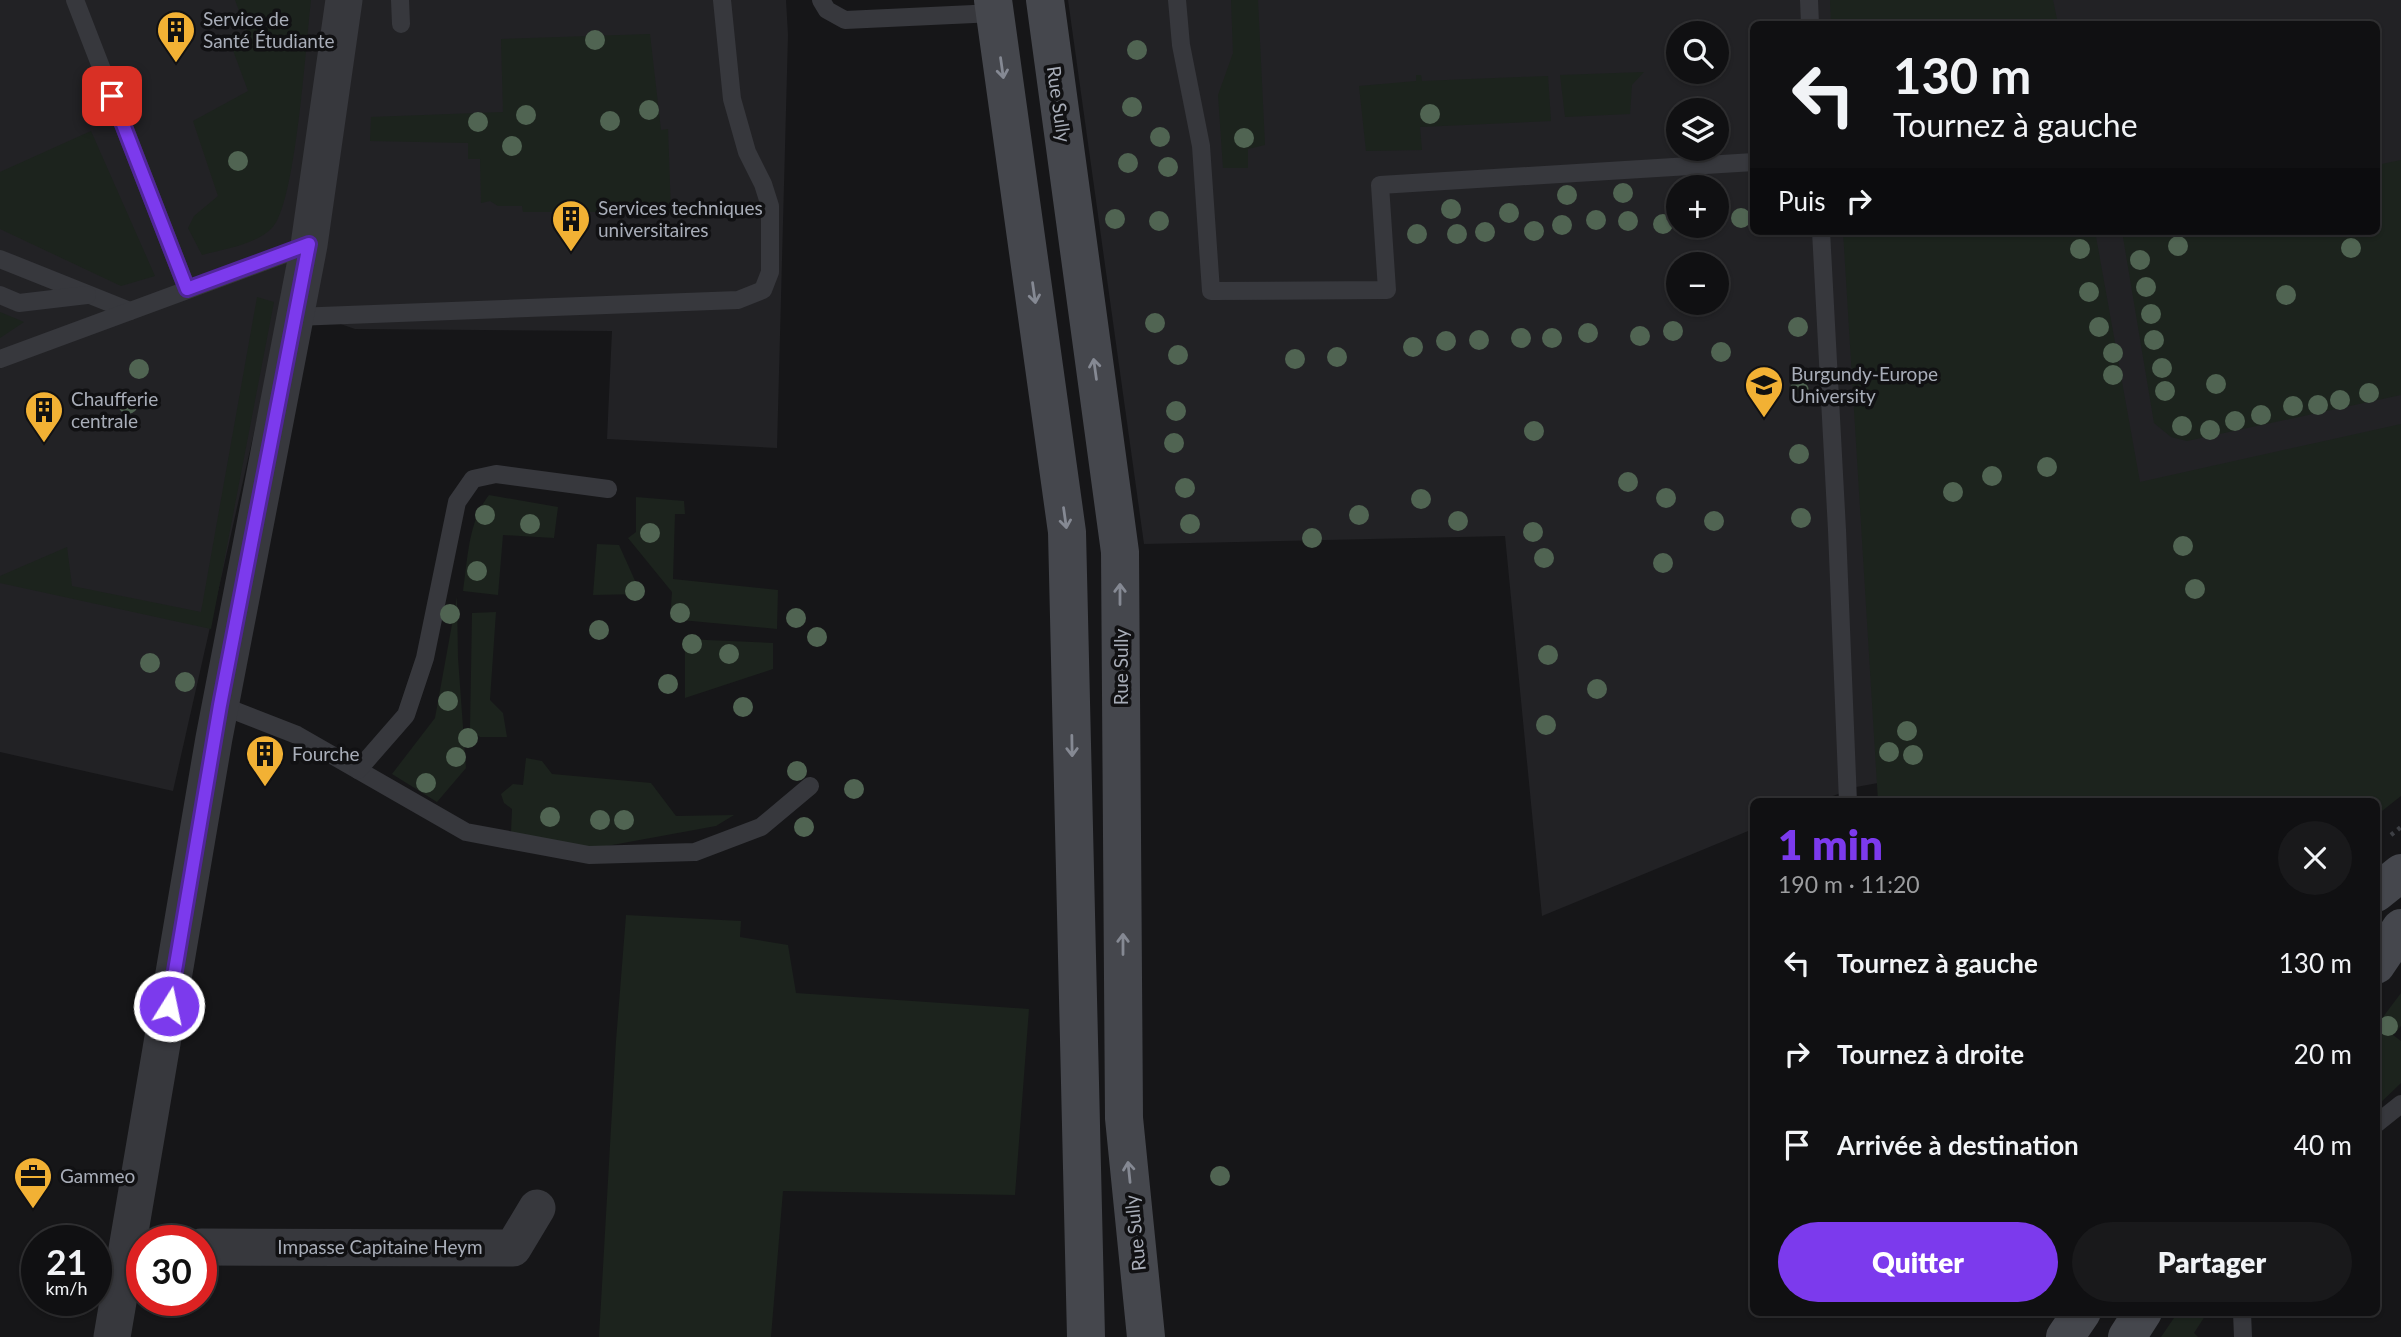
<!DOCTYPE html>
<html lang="fr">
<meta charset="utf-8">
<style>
:root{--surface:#101012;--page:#19191b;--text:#f1f3f6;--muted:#9c9d9f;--line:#303032;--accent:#7c3aed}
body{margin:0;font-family:Lato,sans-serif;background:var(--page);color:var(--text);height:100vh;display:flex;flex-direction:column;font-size:26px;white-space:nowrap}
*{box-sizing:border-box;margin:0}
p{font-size:23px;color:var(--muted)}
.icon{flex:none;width:38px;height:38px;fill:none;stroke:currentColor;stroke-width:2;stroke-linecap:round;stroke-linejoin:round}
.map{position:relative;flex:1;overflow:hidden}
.drawer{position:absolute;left:1750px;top:798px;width:630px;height:518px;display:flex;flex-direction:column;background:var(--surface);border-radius:10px;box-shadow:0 2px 5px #0004,0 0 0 2px var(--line)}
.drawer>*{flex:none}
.hud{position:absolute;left:1750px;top:21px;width:630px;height:214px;border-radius:10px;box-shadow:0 2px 5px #0004,0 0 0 2px var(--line);background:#101012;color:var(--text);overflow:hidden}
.fabs{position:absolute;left:1666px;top:21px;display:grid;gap:14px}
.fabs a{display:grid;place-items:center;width:63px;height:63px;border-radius:50%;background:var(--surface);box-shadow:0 2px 5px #0004,0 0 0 2px var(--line);font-size:35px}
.speed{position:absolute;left:21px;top:1225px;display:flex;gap:14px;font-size:35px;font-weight:700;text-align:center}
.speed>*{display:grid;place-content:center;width:91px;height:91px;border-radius:50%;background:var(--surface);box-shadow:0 2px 5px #0004,0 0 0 2px var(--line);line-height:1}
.speed small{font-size:18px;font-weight:400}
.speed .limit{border:10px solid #d22;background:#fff;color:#111}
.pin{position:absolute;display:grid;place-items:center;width:60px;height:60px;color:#fff;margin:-30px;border-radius:14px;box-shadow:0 4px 10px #0006}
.me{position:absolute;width:77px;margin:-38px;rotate:10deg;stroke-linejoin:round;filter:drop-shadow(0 0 5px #0008)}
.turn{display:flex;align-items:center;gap:24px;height:147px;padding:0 28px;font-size:32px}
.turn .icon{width:91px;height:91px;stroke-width:2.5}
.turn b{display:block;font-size:49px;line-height:60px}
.then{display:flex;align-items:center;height:66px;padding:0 28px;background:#0003;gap:14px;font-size:26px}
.round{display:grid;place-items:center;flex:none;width:74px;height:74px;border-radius:37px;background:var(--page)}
.head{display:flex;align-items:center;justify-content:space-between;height:119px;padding:0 28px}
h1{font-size:42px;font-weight:800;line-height:52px;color:var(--accent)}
.cta{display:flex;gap:14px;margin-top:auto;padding:14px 28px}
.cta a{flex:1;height:80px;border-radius:42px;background:var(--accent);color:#fff;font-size:28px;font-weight:800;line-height:80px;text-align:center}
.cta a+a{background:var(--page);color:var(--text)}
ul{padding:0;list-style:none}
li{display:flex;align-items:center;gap:21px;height:91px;padding:0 28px}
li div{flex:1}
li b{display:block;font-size:26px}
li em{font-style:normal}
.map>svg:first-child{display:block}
</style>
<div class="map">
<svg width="2401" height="1337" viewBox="0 0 2401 1337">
<rect width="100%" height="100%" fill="#161618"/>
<g fill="#222225" fill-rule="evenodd">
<polygon points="0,0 786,0 788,35 777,448 607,439 612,331 355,329 283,304 173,791 0,752"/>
<path d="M1068 0H2401V688L1856 787 1820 801 1754 802 1753 829 1542 916 1505 536 1144 544ZM1754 24H2376V231H1754ZM1678 33H1717V72H1678ZM1678 110H1717V149H1678ZM1678 187H1717V226H1678ZM1678 264H1717V303H1678Z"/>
</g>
<g fill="#1c231d">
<path d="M235 0H311C306 41 296 204 272 228 255 245 225 249 202 255L188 228 194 216 218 196 193 121 248 91 230 42 248 34Z"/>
<polygon points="1231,0 1258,0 1265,145 1248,149 1248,168 1223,168 1218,95 1233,53"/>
<polygon points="1830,0 2053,0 2058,24 1831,24"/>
<polygon points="650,34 661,130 668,129 671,212 523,212 522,206 498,206 490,201 481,203 480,159 468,159 468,143 370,141 371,117 503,112 501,39"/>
<polygon points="1644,72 1632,85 1630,114 1565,117 1560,75"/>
<polygon points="1416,75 1421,75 1422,81 1548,76 1551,121 1420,127 1422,150 1366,151 1359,86 1416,81"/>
<polygon points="91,131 155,276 121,286 0,229 0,172"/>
<polygon points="2401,160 2401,395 2187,441 2171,437 2154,423 2122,231 2376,231 2377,165"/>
<polygon points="1843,231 2095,231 2140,482 2401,424 2401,796 2377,815 2376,802 1878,801"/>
<polygon points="257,297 274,302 211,629 0,583 0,576 67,547 72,586 201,612"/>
<polygon points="0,312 24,322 0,338"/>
<path d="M489 495 558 507 554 538 503 535 498 595 463 591C468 558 468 522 489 495Z"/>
<polygon points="636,497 684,501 685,514 675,514 673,579 778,590 777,629 670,619 672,592 628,538 636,532"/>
<polygon points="597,544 619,545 641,594 593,595"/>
<polygon points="457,597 458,658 466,768 437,802 392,774 435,718"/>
<polygon points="496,612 490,700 503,713 507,737 480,737 470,729 472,613"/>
<polygon points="685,639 773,643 773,669 685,698"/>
<polygon points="526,758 542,761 552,774 651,783 676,816 734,815 716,826 585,850 511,832 512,809 504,803 501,794 513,784 523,785"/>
<polygon points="626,915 741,921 740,937 788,945 796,993 1029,1009 1015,1195 783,1191 771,1337 599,1337 616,1041"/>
<polygon points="2401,993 2401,1026 2393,1035 2401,1041 2401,1083 2377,1106 2377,1025"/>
<polygon points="2178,1312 2207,1313 2194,1333 2198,1337 2161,1337"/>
</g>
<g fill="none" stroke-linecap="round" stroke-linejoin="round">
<polyline stroke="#3d3f44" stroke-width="4.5" stroke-dasharray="3.5 5" stroke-linecap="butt" points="2391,835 2401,827"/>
<g stroke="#37383d" stroke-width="18">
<polyline points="75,0 187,289"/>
<polyline points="400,0 401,24"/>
<polyline points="821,0 827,10 845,20 995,13"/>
<polyline points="1177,0 1181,45 1201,146 1211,291 1387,290 1380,185 1754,162"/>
<polyline points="1809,0 1810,24"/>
<polyline points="1821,231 1837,530 1848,802"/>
<polyline points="0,259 130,311"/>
<polyline points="0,295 19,303 87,295"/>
<polyline points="295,317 738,300 763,290 770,272 770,206 763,184 747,152 732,99 722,0"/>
<polyline points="0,359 309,245"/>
<polyline points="220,705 297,735 466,832 589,855 695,852 761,827 810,786"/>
<polyline points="358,770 406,715 425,658 457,502 473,479 496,474 608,489"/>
<polyline points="2376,1124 2401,1104"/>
<polyline points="2242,1312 2243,1337"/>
</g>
<g stroke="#37383d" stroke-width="37">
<polyline points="201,1247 513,1248 537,1208"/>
<polyline points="112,1337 214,738 309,245 344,0"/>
</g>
<g stroke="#45474d" stroke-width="38">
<polyline points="993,0 1067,532 1086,1337"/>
<polyline points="1045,0 1120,552 1124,1118 1146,1337"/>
<polyline points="2376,893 2401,873"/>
<polyline points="2376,965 2401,928"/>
<polyline points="2065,1337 2082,1312"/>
<polyline points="2127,1337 2143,1312"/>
</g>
</g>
<g fill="#506452">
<circle cx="595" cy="40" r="10"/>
<circle cx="1137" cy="50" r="10"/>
<circle cx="1132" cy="107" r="10"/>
<circle cx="649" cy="110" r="10"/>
<circle cx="1430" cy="114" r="10"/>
<circle cx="526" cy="115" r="10"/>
<circle cx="610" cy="121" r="10"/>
<circle cx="478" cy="122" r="10"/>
<circle cx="1160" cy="137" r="10"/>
<circle cx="1244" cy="138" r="10"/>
<circle cx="512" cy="146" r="10"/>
<circle cx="238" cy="161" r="10"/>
<circle cx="1128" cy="163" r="10"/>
<circle cx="1168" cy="167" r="10"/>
<circle cx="1623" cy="193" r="10"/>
<circle cx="1567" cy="195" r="10"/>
<circle cx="1451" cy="209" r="10"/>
<circle cx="1509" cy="213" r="10"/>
<circle cx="1741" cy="218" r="10"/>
<circle cx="1115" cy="219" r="10"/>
<circle cx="1596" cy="220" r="10"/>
<circle cx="1159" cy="221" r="10"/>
<circle cx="1628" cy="221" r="10"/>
<circle cx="1663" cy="224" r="10"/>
<circle cx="1562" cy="225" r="10"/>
<circle cx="1534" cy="231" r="10"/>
<circle cx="1485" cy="232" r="10"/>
<circle cx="1417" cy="234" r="10"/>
<circle cx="1457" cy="234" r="10"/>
<circle cx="2178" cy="246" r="10"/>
<circle cx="2351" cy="248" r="10"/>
<circle cx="2080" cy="249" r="10"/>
<circle cx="2140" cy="260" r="10"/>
<circle cx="2146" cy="287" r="10"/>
<circle cx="2089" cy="292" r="10"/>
<circle cx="2286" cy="295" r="10"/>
<circle cx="2151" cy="314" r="10"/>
<circle cx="1155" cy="323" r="10"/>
<circle cx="1798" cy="327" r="10"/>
<circle cx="2099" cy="327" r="10"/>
<circle cx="1673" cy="331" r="10"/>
<circle cx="1588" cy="333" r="10"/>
<circle cx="1640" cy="336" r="10"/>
<circle cx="1521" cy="338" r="10"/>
<circle cx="1552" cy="338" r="10"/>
<circle cx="1479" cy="340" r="10"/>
<circle cx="2154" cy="340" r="10"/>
<circle cx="1446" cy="341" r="10"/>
<circle cx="1413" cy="347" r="10"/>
<circle cx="1721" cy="352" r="10"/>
<circle cx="2113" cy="353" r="10"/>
<circle cx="1178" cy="355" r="10"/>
<circle cx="1337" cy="357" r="10"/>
<circle cx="1295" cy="359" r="10"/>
<circle cx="2162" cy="368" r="10"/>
<circle cx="139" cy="369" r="10"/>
<circle cx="2113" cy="375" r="10"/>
<circle cx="2216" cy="384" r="10"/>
<circle cx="1799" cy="391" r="10"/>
<circle cx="2165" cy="391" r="10"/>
<circle cx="2369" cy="393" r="10"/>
<circle cx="2340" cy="400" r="10"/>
<circle cx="128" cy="404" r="10"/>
<circle cx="2318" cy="405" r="10"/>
<circle cx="2293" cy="406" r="10"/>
<circle cx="1176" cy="411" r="10"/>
<circle cx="2261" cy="415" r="10"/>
<circle cx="2235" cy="421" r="10"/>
<circle cx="2182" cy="426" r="10"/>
<circle cx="2210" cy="430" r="10"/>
<circle cx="1534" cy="431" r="10"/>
<circle cx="1174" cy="443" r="10"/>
<circle cx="1799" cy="454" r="10"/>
<circle cx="2047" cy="467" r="10"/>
<circle cx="1992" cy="476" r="10"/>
<circle cx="1628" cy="482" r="10"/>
<circle cx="1185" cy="488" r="10"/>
<circle cx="1953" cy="492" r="10"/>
<circle cx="1666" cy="498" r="10"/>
<circle cx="1421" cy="499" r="10"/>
<circle cx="485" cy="515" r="10"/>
<circle cx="1359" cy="515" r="10"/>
<circle cx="1801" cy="518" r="10"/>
<circle cx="1458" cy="521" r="10"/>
<circle cx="1714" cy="521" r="10"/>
<circle cx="530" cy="524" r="10"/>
<circle cx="1190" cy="524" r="10"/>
<circle cx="1533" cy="532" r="10"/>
<circle cx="650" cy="533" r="10"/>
<circle cx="1312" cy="538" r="10"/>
<circle cx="2183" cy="546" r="10"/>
<circle cx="1544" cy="558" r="10"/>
<circle cx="1663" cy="563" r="10"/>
<circle cx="477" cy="571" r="10"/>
<circle cx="2195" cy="589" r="10"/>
<circle cx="635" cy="591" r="10"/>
<circle cx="680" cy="613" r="10"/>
<circle cx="450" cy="614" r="10"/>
<circle cx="796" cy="618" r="10"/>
<circle cx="599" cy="630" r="10"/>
<circle cx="817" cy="637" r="10"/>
<circle cx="692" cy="644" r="10"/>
<circle cx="729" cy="654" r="10"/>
<circle cx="1548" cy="655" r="10"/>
<circle cx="150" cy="663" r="10"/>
<circle cx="185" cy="682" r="10"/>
<circle cx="668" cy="684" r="10"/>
<circle cx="1597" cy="689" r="10"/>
<circle cx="448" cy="701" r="10"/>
<circle cx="743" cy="707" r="10"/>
<circle cx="1546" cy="725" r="10"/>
<circle cx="1907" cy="731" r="10"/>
<circle cx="468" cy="738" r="10"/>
<circle cx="1889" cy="752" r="10"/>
<circle cx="1913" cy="755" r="10"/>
<circle cx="456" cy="757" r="10"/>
<circle cx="797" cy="771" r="10"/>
<circle cx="426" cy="783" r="10"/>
<circle cx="854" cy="789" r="10"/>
<circle cx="550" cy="817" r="10"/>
<circle cx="600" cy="820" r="10"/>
<circle cx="624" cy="820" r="10"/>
<circle cx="804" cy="827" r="10"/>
<circle cx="2388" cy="1026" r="10"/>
<circle cx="1220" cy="1176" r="10"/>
</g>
<defs><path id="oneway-shaft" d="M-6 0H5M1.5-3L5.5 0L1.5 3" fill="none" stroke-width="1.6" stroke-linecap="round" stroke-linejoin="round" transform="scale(1.75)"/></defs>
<g stroke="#858993">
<use href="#oneway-shaft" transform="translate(1002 68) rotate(82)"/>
<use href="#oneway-shaft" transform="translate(1034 293) rotate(82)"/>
<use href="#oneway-shaft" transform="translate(1095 369) rotate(-98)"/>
<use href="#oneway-shaft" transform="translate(1065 518) rotate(82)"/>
<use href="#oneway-shaft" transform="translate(1120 594) rotate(-90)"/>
<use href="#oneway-shaft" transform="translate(1072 746) rotate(89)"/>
<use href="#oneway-shaft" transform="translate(1123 944) rotate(-90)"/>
<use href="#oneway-shaft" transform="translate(1129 1172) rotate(-96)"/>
</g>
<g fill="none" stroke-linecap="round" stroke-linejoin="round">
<defs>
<polyline id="route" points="112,96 187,289 309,244 220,705 169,1006"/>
</defs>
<use href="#route" stroke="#51269a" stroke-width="18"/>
<use href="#route" stroke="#7c3aed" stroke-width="12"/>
</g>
<defs>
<symbol id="building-pin" viewBox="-11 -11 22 30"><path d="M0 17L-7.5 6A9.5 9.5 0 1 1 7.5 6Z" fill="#f2b134" stroke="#111113"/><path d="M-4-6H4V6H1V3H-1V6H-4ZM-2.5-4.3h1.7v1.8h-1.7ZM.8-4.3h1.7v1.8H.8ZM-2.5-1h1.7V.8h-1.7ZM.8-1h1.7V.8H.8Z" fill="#111"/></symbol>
<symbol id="university-pin" viewBox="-11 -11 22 30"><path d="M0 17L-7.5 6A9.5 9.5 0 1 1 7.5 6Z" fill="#f2b134" stroke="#111113"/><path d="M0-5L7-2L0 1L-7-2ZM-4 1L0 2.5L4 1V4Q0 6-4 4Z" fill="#111"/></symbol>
<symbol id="office-pin" viewBox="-11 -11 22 30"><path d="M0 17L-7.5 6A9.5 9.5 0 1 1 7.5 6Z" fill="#f2b134" stroke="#111113"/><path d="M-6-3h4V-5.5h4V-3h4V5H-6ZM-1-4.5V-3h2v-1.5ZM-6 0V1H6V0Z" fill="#111"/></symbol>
</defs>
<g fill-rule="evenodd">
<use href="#building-pin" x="154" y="8" width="44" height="60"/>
<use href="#building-pin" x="549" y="197" width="44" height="60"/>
<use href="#university-pin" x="1742" y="363" width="44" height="60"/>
<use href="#building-pin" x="22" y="388" width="44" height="60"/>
<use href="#building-pin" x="243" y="732" width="44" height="60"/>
<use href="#office-pin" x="11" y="1154" width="44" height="60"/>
</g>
<g text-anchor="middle" stroke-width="7" stroke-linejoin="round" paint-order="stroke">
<g font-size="19" fill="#a8adb8" stroke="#111113" text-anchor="start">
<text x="203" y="26">Service de<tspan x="203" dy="22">Santé Étudiante</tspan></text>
<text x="598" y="215">Services techniques<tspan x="598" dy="22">universitaires</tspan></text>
<text x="1791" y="381">Burgundy-Europe<tspan x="1791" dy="22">University</tspan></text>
<text x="71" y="406">Chaufferie<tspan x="71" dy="22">centrale</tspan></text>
<text x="292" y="761">Fourche</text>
<text x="60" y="1183">Gammeo</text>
</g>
<g font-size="19" fill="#a8adb8" stroke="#111113">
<text transform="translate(1059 104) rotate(82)" y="7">Rue Sully</text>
<text transform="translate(1121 667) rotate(-90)" y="7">Rue Sully</text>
<text transform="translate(1135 1233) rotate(-96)" y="7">Rue Sully</text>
<text x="380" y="1254">Impasse Capitaine Heym</text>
</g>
</g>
</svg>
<div class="fabs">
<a><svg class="icon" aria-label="search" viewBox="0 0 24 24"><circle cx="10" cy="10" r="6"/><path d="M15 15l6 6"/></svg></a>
<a><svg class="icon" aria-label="layers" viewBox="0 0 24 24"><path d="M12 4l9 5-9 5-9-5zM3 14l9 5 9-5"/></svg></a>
<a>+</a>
<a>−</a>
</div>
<div class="speed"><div>21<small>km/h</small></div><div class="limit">30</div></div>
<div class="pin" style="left:112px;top:96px;background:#d93025"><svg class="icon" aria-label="arrive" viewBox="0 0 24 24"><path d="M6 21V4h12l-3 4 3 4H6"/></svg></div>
<svg class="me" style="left:169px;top:1006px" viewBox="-20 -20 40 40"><circle r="17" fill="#7c3aed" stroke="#fff" stroke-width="3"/><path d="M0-11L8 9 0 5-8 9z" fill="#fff"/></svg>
<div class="hud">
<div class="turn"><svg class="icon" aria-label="left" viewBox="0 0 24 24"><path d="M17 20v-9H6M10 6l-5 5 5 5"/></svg><div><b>130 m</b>Tournez à gauche</div></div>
<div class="then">Puis<svg class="icon" aria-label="right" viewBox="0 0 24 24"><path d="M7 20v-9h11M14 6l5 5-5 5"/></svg></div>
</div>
<section class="drawer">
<div class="head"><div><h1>1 min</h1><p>190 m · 11:20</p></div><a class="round"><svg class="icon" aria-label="close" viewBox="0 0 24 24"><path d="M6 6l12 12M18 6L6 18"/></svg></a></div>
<ul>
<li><svg class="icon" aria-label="left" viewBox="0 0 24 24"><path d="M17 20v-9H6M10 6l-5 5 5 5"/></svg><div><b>Tournez à gauche</b></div><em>130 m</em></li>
<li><svg class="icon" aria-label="right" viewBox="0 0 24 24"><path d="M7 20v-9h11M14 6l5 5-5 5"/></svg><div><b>Tournez à droite</b></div><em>20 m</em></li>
<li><svg class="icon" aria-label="arrive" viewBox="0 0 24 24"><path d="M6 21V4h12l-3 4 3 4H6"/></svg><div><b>Arrivée à destination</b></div><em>40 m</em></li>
</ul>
<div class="cta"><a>Quitter</a><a>Partager</a></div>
</section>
</div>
